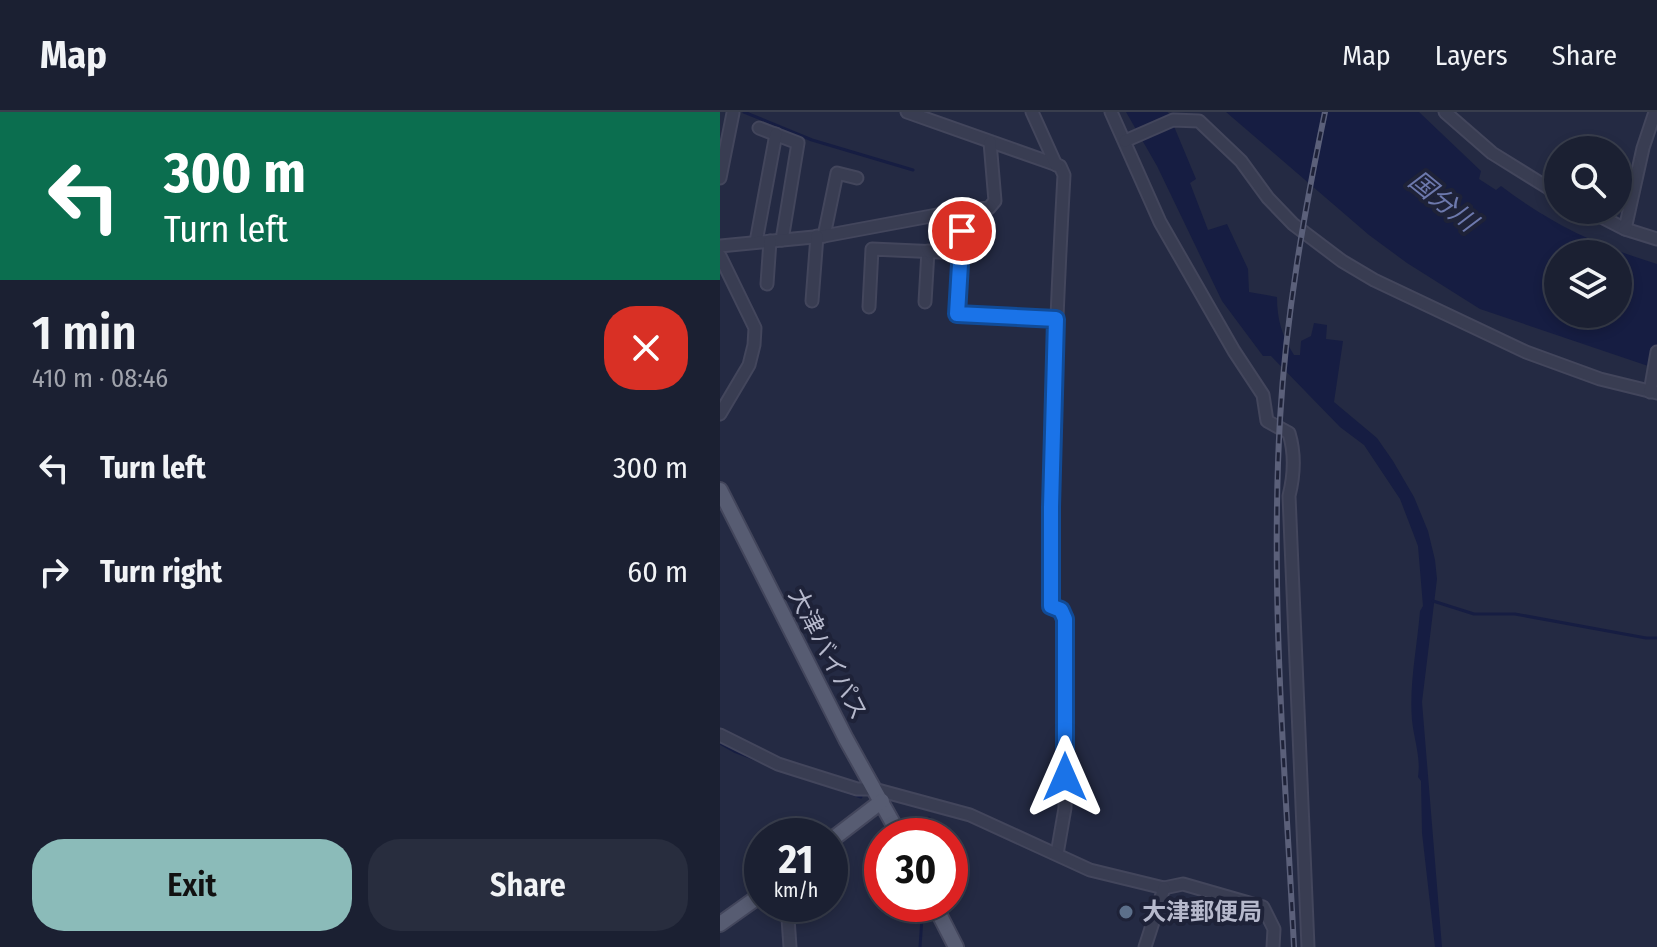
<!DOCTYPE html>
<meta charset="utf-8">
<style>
:root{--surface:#1b2032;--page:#282d3e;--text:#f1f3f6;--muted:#a0a3ac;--line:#393e4d;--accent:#8bbbb9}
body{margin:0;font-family:"Fira Sans Condensed","Noto Sans JP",sans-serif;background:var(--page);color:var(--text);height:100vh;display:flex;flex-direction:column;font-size:30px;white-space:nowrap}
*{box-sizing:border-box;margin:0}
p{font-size:26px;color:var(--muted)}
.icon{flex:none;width:44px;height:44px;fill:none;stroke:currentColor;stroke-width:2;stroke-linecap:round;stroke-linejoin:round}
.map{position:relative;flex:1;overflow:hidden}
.sheet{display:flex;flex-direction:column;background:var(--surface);width:720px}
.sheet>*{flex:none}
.hud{background:#0b6e4f;color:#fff;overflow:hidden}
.tools{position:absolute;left:824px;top:24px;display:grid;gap:16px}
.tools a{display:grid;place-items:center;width:88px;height:88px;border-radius:50%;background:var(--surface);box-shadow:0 4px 12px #0003,0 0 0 2px var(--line);font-size:40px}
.speed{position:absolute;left:24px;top:706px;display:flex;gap:16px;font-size:40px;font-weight:700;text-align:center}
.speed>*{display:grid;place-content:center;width:104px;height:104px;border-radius:50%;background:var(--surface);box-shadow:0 4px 12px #0003,0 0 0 2px var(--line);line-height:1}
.speed small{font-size:20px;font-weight:400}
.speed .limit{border:12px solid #d22;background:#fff;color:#111}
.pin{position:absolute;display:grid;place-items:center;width:68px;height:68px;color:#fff;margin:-34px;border:4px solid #fff;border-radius:50%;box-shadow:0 2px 8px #0007}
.me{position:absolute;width:88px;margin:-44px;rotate:0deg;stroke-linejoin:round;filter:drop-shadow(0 0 6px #0008)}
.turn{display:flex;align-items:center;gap:28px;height:168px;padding:0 32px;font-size:36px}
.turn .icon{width:104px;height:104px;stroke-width:2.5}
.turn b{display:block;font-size:56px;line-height:68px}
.round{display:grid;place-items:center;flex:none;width:84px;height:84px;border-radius:32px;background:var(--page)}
.head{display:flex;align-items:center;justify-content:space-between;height:136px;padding:0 32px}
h1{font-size:48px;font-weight:600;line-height:60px}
.action{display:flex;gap:16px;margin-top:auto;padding:16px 32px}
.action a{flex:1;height:92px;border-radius:32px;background:var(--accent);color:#111;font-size:32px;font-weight:600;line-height:92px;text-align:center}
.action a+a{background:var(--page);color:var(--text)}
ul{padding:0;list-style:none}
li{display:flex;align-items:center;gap:24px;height:104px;padding:0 32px}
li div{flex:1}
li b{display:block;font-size:30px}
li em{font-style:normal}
header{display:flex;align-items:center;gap:48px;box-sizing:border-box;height:112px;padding:0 40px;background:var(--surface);border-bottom:2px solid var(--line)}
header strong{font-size:38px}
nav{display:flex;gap:44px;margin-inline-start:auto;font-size:28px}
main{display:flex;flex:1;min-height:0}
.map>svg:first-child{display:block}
</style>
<header>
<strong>Map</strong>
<nav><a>Map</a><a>Layers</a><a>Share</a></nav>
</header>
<main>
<section class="sheet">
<div class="hud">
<div class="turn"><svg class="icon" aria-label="left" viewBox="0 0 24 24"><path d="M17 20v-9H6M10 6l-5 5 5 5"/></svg><div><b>300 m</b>Turn left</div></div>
</div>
<div class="head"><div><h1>1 min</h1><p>410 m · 08:46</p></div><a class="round" style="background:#d93025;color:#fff"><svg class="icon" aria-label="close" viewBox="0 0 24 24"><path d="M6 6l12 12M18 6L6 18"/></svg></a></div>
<ul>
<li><svg class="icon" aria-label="left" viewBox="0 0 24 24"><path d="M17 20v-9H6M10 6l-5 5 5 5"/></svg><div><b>Turn left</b></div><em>300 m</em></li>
<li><svg class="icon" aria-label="right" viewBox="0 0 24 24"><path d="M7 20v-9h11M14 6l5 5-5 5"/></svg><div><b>Turn right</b></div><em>60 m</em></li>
</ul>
<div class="action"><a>Exit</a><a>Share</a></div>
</section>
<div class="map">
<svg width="937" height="835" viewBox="0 0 937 835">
<rect width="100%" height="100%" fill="#242a43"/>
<g fill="#161d42" fill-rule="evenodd">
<path d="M406 0H448L476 67 470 71 488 118 507 112 528 157 529 180 557 185C557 208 562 224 574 243H580L581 229 591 224 594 211 607 213 606 227 623 229 614 290 657 326 673 349 694 385 708 419 715 448 717 467 702 590 722 835H715L702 721 701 669 698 665C701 645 694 628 692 608 689 572 697 536 700 499L703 494 698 434 680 387 644 333 620 315 551 244H543L502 189 437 54Z"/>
<path d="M506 0H699L761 59 759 67 776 78 781 74C831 112 878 134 937 152V257L760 197 687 151 649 123ZM838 142H898V202H838Z"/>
</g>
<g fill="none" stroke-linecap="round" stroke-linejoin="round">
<g stroke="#161d42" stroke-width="3">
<polyline points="24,0 92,28 193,58"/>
<polyline points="713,489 754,502 795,502 926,526 937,526"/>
<polyline points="0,631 14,639 43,650"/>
<polyline points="107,673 141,685"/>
<polyline points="208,724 209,706"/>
<polyline points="200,835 202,806"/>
</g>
<defs>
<g id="minor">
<path d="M187 0 340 54 344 63C336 206 330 350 331 494L341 498 345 507V696L337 742"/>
<polyline points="312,0 336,53"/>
<path d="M391 0 440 110 514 239 543 283 547 309 569 321C575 341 574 364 569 384L588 835"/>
<polyline points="725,0 772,41 838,82"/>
<polyline points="39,16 78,31 62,128"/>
<polyline points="405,29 453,8 479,9 521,49 548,86 573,112 622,149 654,168 806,240 880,267 937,281"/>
<polyline points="0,66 13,1"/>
<polyline points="868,98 905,117 937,127"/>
<polyline points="905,117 923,36 935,0"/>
<polyline points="242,119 237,202 336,207"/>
<polyline points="104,124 117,61 137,66"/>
<polyline points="36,130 56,22"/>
<polyline points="0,134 104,124 238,99 269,96 275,89 270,30"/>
<polyline points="0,144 35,216 34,233 29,253 0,302"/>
<polyline points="47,172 50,129"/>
<polyline points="92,189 97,124"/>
<polyline points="205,190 208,139"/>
<polyline points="149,195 152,137 241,141"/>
<polyline points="930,280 937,240"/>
<polyline points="0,623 58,652 137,677 154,677 250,703 370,758 444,776 463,772 543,795 554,817 553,835"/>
<polyline points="67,792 70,835"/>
<polyline points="425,835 444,776"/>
</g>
<g id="major">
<polyline points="0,378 126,627 180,724"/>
<polyline points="110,729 162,689"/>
<polyline points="214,792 236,835"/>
<polyline points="0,812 42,782"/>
</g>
</defs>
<use href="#minor" stroke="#43465c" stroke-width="15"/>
<use href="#major" stroke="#43465c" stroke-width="18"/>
<use href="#minor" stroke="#393d52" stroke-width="11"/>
<use href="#major" stroke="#575c72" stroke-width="14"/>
<defs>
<path id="rail" d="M574 835C565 659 550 482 560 307 566 203 584 101 605 0"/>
</defs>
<use href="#rail" stroke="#5b607a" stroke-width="6"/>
<use href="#rail" stroke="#1e2238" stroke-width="3" stroke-dasharray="9" stroke-linecap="butt"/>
</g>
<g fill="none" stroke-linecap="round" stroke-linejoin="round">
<defs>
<polyline id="route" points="242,119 237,202 336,207 331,395 331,494 341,498 345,507 345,665"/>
</defs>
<use href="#route" stroke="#114b97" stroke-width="20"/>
<use href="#route" stroke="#1a73e8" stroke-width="14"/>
</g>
<circle fill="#5c6f8a" stroke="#1e2238" stroke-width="3" cx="406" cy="800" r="8"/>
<g text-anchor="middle" stroke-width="8" stroke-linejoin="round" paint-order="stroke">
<g font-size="24" fill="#b6b9cc" stroke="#1e2238">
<text transform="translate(108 542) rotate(63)" y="8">大津バイパス</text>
</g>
<g font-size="24" font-weight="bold" fill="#b6b9cc" stroke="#1e2238" text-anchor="start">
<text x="422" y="808">大津郵便局</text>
</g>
<g font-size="26" font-style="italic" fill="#6d79ad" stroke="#1e2238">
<text transform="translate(723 89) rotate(39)" y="9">国分川</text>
</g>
</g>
</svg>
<div class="tools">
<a><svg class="icon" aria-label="search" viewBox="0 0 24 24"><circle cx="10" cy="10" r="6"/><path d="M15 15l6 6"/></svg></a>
<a><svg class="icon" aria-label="layers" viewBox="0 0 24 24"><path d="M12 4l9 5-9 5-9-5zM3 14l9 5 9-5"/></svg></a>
</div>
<div class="speed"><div>21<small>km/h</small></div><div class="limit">30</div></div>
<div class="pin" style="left:242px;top:119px;background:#d93025"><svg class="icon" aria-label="arrive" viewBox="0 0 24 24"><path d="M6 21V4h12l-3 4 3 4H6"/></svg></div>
<svg class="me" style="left:345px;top:665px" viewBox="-20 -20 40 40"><path d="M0-17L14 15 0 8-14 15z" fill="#1a73e8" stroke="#fff" stroke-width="4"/></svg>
</div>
</main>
